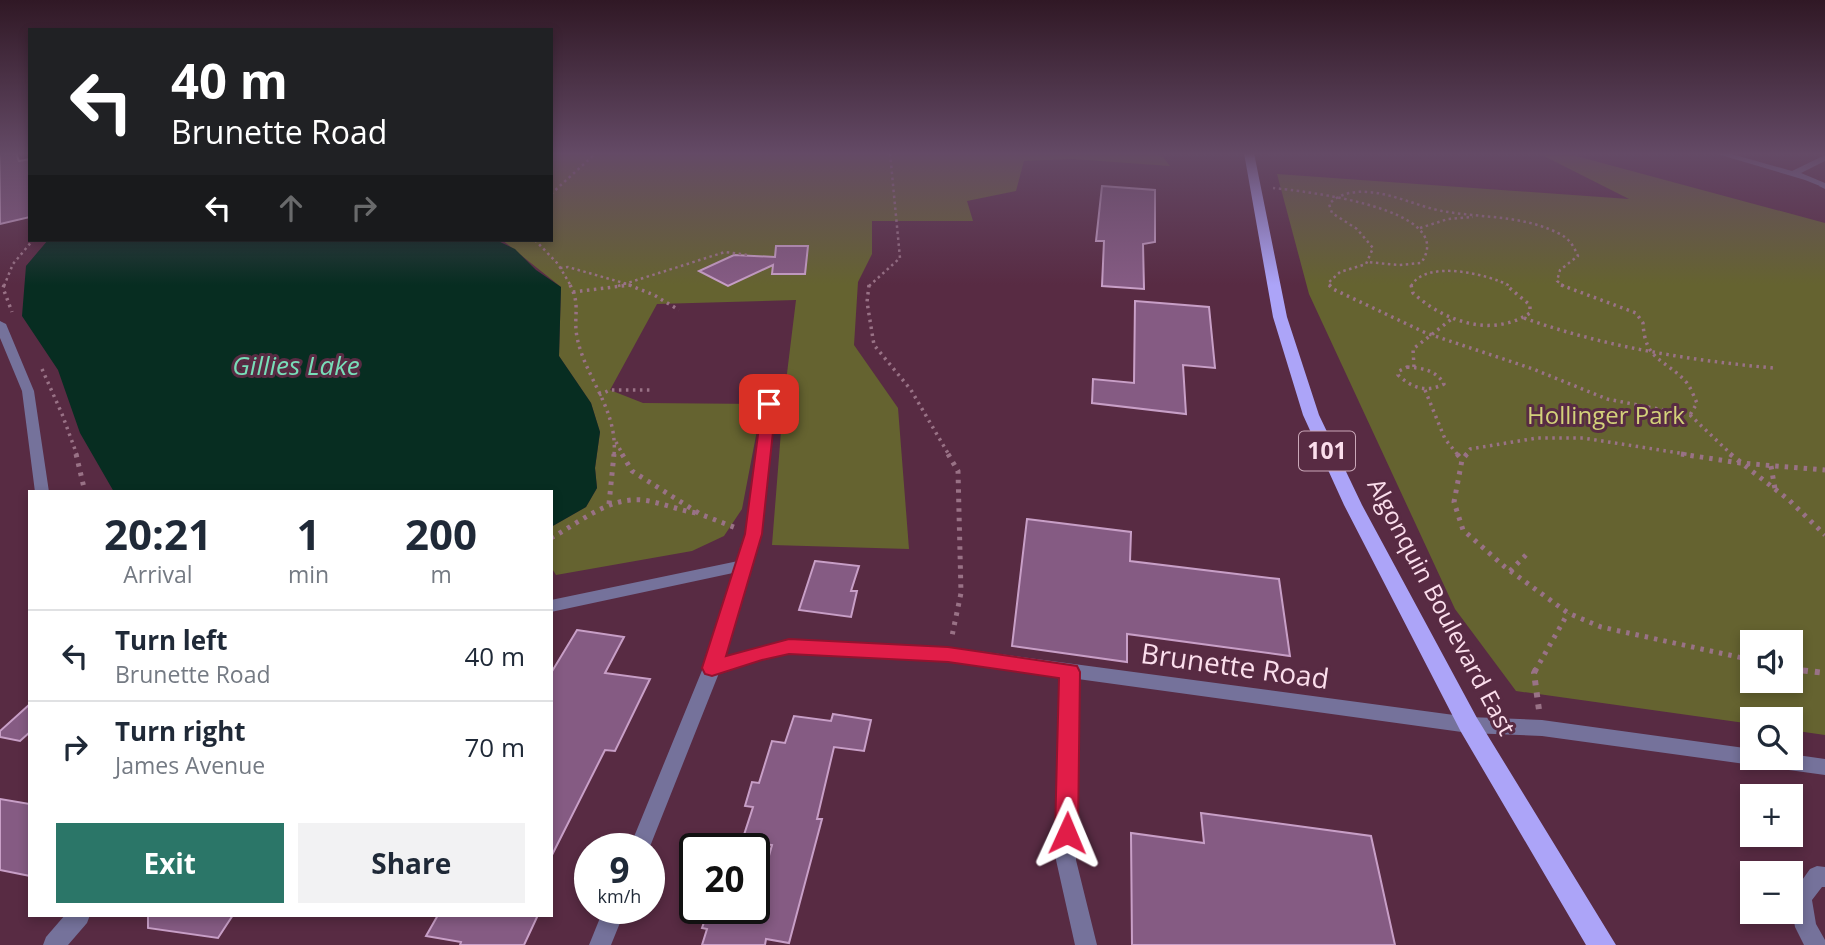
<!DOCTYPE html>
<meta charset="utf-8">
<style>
:root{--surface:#fff;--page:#f2f2f3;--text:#1f2937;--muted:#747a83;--line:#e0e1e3;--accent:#2b7668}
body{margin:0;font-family:"Open Sans",sans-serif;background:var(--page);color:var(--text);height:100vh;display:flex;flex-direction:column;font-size:26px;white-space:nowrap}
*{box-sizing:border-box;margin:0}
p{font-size:23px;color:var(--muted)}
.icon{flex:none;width:38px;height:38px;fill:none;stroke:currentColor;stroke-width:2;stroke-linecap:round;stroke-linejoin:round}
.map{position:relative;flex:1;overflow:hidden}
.drawer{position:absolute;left:28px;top:490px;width:525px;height:427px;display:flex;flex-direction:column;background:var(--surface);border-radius:0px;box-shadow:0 4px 10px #0003}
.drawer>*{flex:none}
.guide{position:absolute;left:28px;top:28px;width:525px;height:214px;border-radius:0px;box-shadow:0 4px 10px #0003;background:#202124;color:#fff;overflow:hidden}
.fabs{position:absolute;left:1740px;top:630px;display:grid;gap:14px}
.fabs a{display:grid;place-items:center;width:63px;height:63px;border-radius:0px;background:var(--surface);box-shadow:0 4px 10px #0003;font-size:35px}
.speed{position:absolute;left:574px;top:833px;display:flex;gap:14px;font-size:35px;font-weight:700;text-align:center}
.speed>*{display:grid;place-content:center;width:91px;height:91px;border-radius:50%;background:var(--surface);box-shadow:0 4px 10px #0003;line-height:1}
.speed small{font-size:18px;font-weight:400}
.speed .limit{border:4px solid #111;border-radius:10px;background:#fff;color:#111}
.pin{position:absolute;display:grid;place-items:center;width:60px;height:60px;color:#fff;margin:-30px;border-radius:14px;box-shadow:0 4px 10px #0006}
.me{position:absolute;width:77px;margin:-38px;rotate:1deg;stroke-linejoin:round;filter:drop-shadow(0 0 5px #0008)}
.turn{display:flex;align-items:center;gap:24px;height:147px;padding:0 28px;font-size:32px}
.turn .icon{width:91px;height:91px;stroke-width:2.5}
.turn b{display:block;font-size:49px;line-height:60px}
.lanes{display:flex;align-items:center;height:66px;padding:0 28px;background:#0003;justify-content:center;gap:35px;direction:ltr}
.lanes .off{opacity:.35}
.eta{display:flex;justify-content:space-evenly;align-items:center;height:119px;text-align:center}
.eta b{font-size:42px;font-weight:700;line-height:49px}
.action{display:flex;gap:14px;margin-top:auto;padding:14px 28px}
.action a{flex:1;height:80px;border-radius:0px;background:var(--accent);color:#fff;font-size:28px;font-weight:700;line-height:80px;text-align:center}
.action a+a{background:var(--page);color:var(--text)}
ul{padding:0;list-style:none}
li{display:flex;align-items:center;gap:21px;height:91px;padding:0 28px;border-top:2px solid var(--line)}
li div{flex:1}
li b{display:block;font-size:26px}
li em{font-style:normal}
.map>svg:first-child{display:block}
</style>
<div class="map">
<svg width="1825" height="945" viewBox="0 0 1825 945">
<rect width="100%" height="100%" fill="#582b43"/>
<g fill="#656330" fill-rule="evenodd">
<polygon points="551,153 1149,153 1163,157 1170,166 1072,159 1024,161 1016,191 967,201 973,221 872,221 872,254 858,282 854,345 898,408 909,549 772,545 783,406 796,300 657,304 610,390 643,403 762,404 742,509 724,536 692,551 556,575 551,567 551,527 586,507 597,488 595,468 600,432 591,403 559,356 561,287 502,240 551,240"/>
<path d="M1538 153H1565L1825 223V735L1790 730V719H1752V724L1516 691 1455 609 1309 294 1277 174 1629 199ZM1752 642H1790V681H1752Z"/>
</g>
<polygon fill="#072d21" points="48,240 496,240 515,249 536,270 561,287 559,356 591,403 600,432 595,468 597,488 586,507 551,527 551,492 114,492 80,433 58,370 22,316 26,266"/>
<g fill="#855b83" stroke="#c89fc7" stroke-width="2">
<polygon points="0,153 16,153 19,161 30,159 30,217 0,224"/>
<polygon points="1102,186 1155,190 1155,242 1143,244 1144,289 1102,286 1104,241 1096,241"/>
<polygon points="776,246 808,246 805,274 772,274 773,265 728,286 699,271 734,255 775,257"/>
<polygon points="1135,301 1209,307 1215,368 1183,365 1186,414 1092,403 1093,379 1134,383"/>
<polygon points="1027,519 1131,532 1130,561 1279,579 1290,656 1127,634 1127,662 1012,646"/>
<polygon points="815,561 859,566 851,591 857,591 851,617 799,610"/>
<polygon points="577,630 624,637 605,673 650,679 615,751 605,750 551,857 551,673"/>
<polygon points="30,704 30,732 20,741 0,737 0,731"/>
<polygon points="833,714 871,720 864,751 834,747 817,819 822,819 789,943 766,939 765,945 702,945 707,929 702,928 709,908 754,908 754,895 758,895 772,845 742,841 753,807 745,806 752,782 759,783 772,741 785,743 794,716 831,721"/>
<polygon points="0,799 30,804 30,876 0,870"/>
<polygon points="1201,813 1371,836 1395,945 1132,945 1131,833 1204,843"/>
<polygon points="148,915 233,915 218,938 148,928"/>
<polygon points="438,915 538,915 524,945 460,945 461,942 426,936"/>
</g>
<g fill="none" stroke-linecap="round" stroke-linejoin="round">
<g stroke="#997286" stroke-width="2.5" stroke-dasharray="2.5 3.5" stroke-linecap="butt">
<path d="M1273 188C1302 191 1460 208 1421 263L1399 265 1367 262"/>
<polyline points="551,194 596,153"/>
<polyline points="1420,228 1448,219 1473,217"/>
<polyline points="535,240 558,264 571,286"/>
<polyline points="560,268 568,267 634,286"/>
<polyline points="4,286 13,264 33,240"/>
<polyline points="618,286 725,252 748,255"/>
<polyline points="869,286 900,258 890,153"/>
<path d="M1331 286 1328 283 1340 272 1366 264 1373 248 1357 229 1332 213 1329 204C1340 193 1354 191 1369 192 1394 194 1417 206 1442 211 1480 218 1522 215 1558 233 1569 238 1573 245 1578 256L1560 270 1557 281 1564 286"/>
<path d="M1411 286C1426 259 1488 274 1510 286"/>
</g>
<g stroke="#997286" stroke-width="3.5" stroke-dasharray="2.5 4.5" stroke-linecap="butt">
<polyline points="4,285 3,288 12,312"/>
<path d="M570 285C581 305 573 316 577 337 585 378 618 409 614 455"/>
<polyline points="629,285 654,295 679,310"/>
<polyline points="869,285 867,302 874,345 911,390 949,455"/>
<polyline points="1329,285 1333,289 1426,333 1533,369 1607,399 1690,415"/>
<path d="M1411 285 1413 293C1445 322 1492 338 1530 313V305L1506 285"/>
<path d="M1561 285 1636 313 1643 323C1645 362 1665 358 1687 383 1691 388 1694 397 1697 403L1690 415"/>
<polyline points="573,292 630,285"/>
<path d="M1524 318C1605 347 1688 360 1773 368"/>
<path d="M1407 367C1422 368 1436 370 1444 384 1426 393 1412 388 1398 375L1399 371Z"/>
<polyline points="1414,367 1413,349 1453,318"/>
<polyline points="42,369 62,414 77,455"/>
<polyline points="1425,390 1445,439 1458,455"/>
<polyline points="599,395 610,390 651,390"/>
<polyline points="1690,415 1732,455"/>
<polyline points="616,442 623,455"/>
<polyline points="1465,455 1470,449 1537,438 1583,438 1692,455"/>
</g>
<g stroke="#997286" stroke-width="5" stroke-dasharray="3.5 6" stroke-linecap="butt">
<polyline points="76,454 85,492"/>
<polyline points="622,454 632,471 700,514 736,528"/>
<polyline points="948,454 958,471 961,593 952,636"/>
<polyline points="1457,454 1462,460"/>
<polyline points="1467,454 1462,460 1454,502 1463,530 1505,567 1568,613 1601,627 1752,660"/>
<polyline points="1681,454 1740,463 1825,470"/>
<polyline points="1730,454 1789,500 1825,535"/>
<polyline points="1771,466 1775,489"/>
<polyline points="609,504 614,454"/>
<path d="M551 538C579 523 608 497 642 500 660 502 678 510 696 513"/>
<polyline points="1510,571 1527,554"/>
<polyline points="1790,659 1794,670"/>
<polyline points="1790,669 1806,671"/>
<polyline points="1535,671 1568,613"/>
</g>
<g stroke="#997286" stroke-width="6" stroke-dasharray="5 7" stroke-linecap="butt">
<polyline points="1536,669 1534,673 1539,710"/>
<polyline points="1791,669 1825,673"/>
</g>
<g fill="#75729b" fill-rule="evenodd">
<polygon points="1714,153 1728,153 1792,171 1825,155 1825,161 1801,173 1825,183 1825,188 1805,180"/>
<polygon points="770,392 776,396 762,534 751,565 749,569 737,569 735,565 746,534 764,396"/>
<polygon points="1070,665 1076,667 1079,672 1076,860 1097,945 1075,945 1056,860 1061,672 1064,667"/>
<polygon points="1817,866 1825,867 1825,887 1822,887 1812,900 1816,924 1825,940 1825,945 1804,945 1795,927 1790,897 1810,869"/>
</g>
<g fill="#75729b" fill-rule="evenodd">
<polygon points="1825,183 1825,189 1819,186 1820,184"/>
<polygon points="0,321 6,324 34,391 49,492 35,492 22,391 0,338"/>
<polygon points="743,560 749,561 751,565 724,657 789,639 948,647 1469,717 1542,720 1752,749 1752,758 1790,758 1790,754 1825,759 1825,775 1542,736 1469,733 948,661 789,653 762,658 719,673 649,849 629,849 703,668 733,573 551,612 551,600"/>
<polygon points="604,908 626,908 611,945 589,945"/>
<polygon points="65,915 90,915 87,923 68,945 43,945 46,937"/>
</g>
<polygon fill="#aca4f8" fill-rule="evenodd" points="1244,153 1254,153 1287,317 1319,415 1362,505 1477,718 1616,945 1586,945 1461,732 1344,505 1303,415 1273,317"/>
</g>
<linearGradient id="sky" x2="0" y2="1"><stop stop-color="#301825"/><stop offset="0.54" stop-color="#644a66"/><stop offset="1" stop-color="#644a66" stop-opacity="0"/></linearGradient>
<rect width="1825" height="285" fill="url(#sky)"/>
<polygon fill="#e11d48" stroke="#92132f" stroke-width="2" points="769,400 776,404 762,534 726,656 789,639 948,647 1077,666 1080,672 1078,833 1075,841 1067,844 1059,841 1055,833 1059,678 948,662 789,654 762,660 712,676 705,674 702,668 745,534 762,404"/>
<g text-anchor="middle" stroke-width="6" stroke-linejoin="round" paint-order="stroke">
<rect fill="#582b43" stroke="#caa8b9" stroke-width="2" x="1299" y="431.5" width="56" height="39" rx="5"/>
<g font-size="23" font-weight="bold" fill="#fbdeec">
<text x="1327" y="459">101</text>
</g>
<g font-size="24" fill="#d3d17a" stroke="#582b43">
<text x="1606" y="424">Hollinger Park</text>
</g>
<g font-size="24" fill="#fbdeec" stroke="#582b43">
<text transform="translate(1441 607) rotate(62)" y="8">Algonquin Boulevard East</text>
</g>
<g font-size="26" font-style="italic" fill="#78ddb8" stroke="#582b43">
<text x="296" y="375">Gillies Lake</text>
</g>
<g font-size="28" fill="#fbdeec" stroke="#582b43">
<text transform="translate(1235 666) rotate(8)" y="10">Brunette Road</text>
</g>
</g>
</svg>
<div class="fabs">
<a><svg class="icon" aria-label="sound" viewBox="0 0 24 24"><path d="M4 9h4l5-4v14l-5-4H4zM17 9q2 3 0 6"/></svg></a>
<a><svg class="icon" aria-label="search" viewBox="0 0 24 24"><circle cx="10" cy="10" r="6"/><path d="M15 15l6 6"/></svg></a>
<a>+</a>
<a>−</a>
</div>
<div class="speed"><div>9<small>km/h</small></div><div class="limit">20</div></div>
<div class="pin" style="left:769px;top:404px;background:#d93025"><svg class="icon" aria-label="arrive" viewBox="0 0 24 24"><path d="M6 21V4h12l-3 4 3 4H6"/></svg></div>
<svg class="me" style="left:1067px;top:833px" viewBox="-20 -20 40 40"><path d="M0-17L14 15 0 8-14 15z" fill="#e11d48" stroke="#fff" stroke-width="4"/></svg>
<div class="guide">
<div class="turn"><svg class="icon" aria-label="left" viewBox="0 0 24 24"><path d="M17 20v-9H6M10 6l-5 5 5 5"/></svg><div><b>40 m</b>Brunette Road</div></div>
<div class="lanes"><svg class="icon" aria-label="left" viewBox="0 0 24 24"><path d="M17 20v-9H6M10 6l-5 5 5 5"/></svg><svg class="icon off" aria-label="ahead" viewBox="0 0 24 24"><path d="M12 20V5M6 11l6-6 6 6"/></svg><svg class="icon off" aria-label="right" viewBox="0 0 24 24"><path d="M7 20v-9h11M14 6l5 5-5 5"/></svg></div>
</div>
<section class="drawer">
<div class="eta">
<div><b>20:21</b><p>Arrival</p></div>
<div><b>1</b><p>min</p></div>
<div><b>200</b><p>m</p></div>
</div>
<ul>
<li><svg class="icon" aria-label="left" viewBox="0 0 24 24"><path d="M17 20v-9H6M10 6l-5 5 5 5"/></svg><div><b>Turn left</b><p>Brunette Road</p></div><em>40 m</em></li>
<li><svg class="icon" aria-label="right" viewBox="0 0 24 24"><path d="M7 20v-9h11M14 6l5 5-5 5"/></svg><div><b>Turn right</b><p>James Avenue</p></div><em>70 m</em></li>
</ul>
<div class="action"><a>Exit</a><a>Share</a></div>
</section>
</div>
